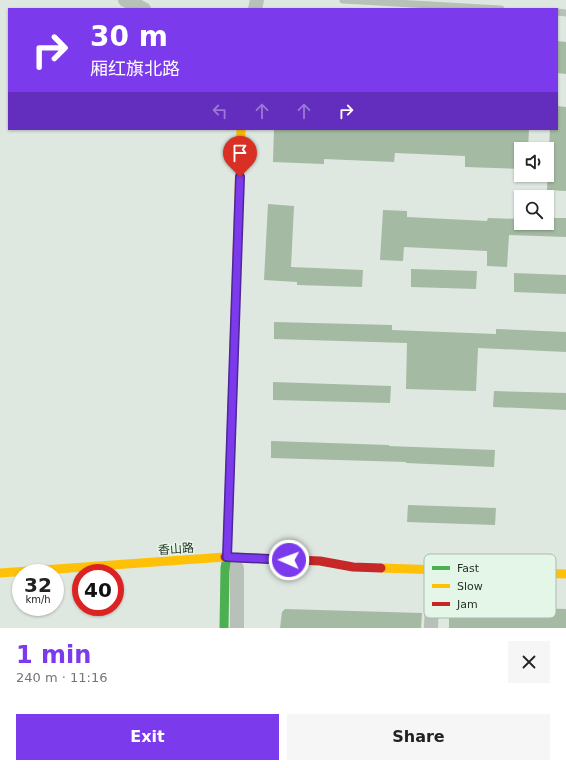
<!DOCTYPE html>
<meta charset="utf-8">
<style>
:root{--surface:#fff;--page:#f6f6f6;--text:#222;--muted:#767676;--accent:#7c3aed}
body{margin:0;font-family:"DejaVu Sans","Noto Sans SC",sans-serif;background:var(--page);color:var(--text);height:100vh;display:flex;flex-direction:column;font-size:15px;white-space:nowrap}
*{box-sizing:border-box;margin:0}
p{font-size:13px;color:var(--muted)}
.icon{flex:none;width:22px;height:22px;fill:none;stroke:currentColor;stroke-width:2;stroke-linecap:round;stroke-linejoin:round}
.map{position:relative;height:628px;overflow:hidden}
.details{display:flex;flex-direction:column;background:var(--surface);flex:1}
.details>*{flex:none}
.hud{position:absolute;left:8px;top:8px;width:550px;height:122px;border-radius:0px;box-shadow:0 1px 3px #0004;background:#7c3aed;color:#fff;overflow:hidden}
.fabs{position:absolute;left:514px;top:142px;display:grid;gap:8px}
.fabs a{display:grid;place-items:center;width:40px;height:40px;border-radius:0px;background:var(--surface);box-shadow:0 1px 3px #0004;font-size:20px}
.speed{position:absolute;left:12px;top:564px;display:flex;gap:8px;font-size:20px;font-weight:700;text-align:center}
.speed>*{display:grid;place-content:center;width:52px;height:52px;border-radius:50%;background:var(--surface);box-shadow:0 1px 3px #0004;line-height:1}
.speed small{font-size:10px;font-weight:400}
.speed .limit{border:6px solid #d22;background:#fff;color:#111}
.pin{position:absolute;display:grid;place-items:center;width:34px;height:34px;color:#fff;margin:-41px -17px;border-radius:50% 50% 50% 0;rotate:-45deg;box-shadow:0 0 4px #0007}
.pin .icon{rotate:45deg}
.me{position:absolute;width:44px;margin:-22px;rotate:272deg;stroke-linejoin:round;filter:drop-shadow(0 0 3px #0008)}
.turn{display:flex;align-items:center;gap:14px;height:84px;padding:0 16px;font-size:18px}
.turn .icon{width:52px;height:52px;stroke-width:2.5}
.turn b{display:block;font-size:28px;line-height:34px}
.lanes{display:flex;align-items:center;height:38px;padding:0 16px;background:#0003;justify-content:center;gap:20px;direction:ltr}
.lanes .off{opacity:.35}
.round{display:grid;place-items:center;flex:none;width:42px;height:42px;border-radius:0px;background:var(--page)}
.headline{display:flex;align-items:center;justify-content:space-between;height:68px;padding:0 16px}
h1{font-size:24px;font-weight:700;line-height:30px;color:var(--accent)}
.button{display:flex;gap:8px;margin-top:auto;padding:8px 16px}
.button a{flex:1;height:46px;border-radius:0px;background:var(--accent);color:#fff;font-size:16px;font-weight:700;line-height:46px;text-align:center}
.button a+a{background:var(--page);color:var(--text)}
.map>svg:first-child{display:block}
</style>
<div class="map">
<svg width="566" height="628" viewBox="0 0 566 628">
<rect width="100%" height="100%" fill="#dee8e0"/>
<g fill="#a4baa2">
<polygon points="557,41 566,42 566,74 557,73"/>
<polygon points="557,106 566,107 566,191 547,190 550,129 557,129"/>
<polygon points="274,129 529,129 528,149 521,149 521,169 465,167 465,156 395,153 394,162 324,159 324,164 273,162"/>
<polygon points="268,204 294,206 291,267 363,270 362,287 297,285 297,282 264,280"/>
<polygon points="383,210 407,211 407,217 487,221 488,218 521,219 521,223 547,223 547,218 566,218 566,237 509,235 507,267 487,266 487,251 404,247 403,261 380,260"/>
<polygon points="411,269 477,271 476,289 411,287"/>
<polygon points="514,273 566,275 566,294 514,292"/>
<polygon points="274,322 392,325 392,330 496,334 496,329 566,332 566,352 478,348 476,391 406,389 407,343 274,339"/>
<polygon points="273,382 391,386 390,403 273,400"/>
<polygon points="494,391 566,393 566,410 493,407"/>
<polygon points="271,441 389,445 389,446 495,450 494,467 406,463 406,462 271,458"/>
<polygon points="408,505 496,508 495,525 407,522"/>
<polygon points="449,606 566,609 566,628 449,628"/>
<polygon points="285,609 422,613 421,628 280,628 282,612"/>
</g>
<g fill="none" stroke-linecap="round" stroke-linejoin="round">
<g stroke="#b7c1b7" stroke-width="7">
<polyline points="343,0 501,9"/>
<polyline points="557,12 566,13"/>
</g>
<g stroke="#b7c1b7" stroke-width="14">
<polyline points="125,0 144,9"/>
<polyline points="255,9 257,0"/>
<polyline points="227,557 237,568 237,628"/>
<polyline points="431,628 433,570"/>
</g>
<polyline stroke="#4caf50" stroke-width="9" points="224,628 225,568 227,557 235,320"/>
<g stroke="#ffc107" stroke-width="9">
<polyline points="235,320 241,129"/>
<polyline points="381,568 566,574"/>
<polyline points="0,573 225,557"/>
</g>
<polyline stroke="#c62828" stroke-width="9" points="225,557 320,561 353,567 381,568"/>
</g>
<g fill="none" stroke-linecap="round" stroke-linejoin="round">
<defs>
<polyline id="route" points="240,177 227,557 289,560"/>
</defs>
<use href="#route" stroke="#51269a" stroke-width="10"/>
<use href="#route" stroke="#7c3aed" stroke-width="7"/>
</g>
<g text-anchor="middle" stroke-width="3" stroke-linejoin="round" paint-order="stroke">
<g font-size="12" fill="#273126" stroke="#e4f6e7">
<text transform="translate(176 549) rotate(-4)" y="4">香山路</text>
</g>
</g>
<rect x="424" y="554" width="132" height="64" rx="6" fill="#e4f6e7" stroke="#abbbad" stroke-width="1"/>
<rect x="432" y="566" width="18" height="4" fill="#4caf50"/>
<rect x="432" y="584" width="18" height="4" fill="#ffc107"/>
<rect x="432" y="602" width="18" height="4" fill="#c62828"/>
<g font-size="11" fill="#273126">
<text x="457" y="572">Fast</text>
<text x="457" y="590">Slow</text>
<text x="457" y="608">Jam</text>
</g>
</svg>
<div class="fabs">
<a><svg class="icon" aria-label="sound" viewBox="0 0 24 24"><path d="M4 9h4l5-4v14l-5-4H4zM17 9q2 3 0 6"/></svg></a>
<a><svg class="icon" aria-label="search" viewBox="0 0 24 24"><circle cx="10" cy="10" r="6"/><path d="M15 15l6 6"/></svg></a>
</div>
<div class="speed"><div>32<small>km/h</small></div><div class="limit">40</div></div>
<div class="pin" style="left:240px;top:177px;background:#d93025"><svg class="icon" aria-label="arrive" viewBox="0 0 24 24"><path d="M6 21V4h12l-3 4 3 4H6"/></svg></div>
<svg class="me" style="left:289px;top:560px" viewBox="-20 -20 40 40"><circle r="17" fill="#7c3aed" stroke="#fff" stroke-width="3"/><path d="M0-11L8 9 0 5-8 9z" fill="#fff"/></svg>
<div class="hud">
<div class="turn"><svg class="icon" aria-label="right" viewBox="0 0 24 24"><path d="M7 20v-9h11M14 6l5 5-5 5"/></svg><div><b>30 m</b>厢红旗北路</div></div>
<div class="lanes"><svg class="icon off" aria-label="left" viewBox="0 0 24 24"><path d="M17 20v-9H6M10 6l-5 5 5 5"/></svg><svg class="icon off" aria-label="ahead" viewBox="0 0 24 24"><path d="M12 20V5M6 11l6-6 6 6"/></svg><svg class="icon off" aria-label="ahead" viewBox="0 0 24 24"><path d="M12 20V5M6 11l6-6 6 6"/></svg><svg class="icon" aria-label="right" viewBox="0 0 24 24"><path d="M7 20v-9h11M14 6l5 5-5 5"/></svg></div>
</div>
</div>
<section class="details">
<div class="headline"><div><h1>1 min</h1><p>240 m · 11:16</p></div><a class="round"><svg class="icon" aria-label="close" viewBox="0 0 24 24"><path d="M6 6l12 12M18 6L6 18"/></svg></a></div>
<div class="button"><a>Exit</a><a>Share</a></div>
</section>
